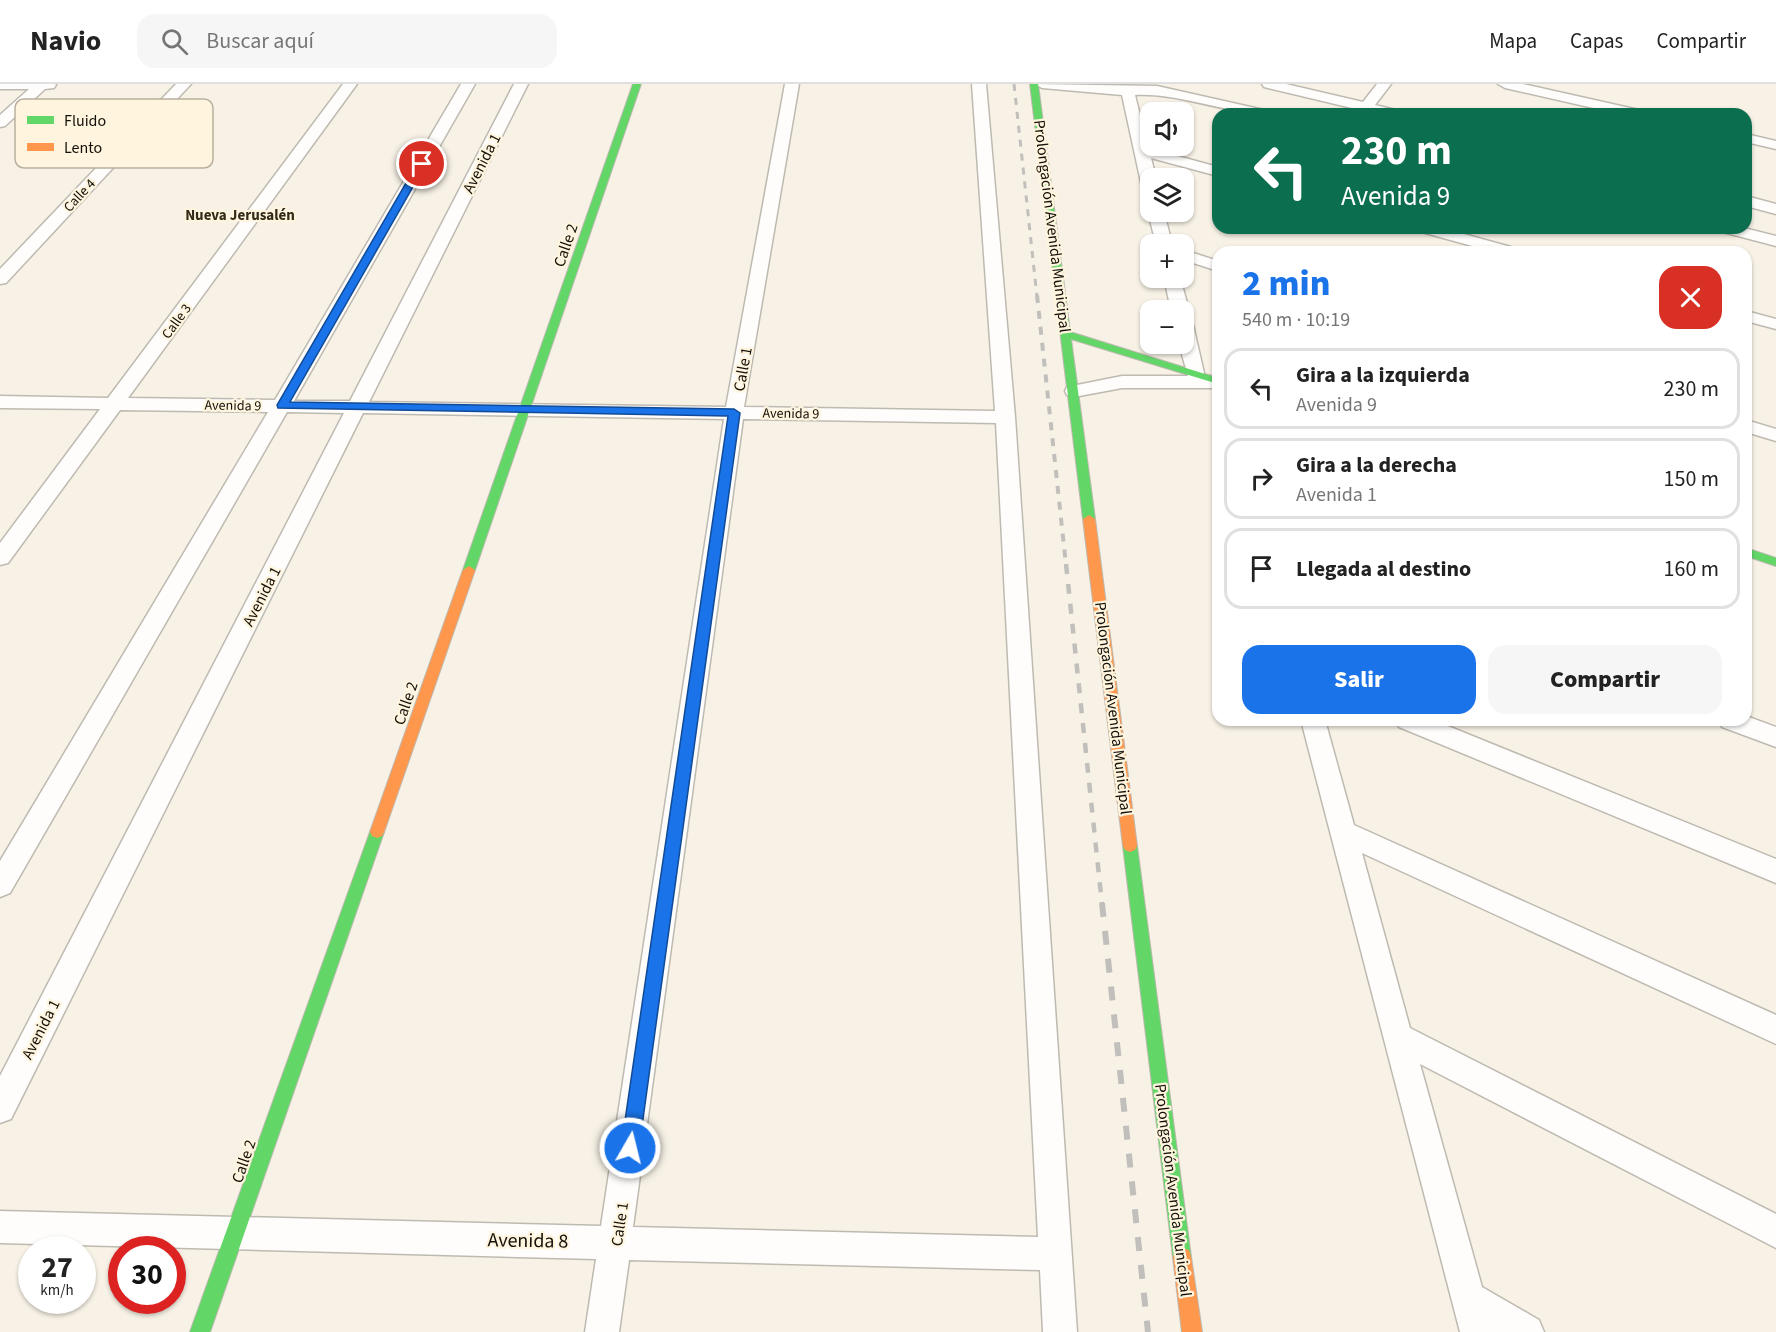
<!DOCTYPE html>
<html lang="es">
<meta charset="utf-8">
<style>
:root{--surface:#fff;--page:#f6f6f6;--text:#222;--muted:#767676;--line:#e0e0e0;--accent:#1a73e8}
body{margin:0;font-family:"Source Sans 3",sans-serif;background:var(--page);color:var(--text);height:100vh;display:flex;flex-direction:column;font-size:22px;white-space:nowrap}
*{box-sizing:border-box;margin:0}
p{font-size:20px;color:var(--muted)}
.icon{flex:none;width:33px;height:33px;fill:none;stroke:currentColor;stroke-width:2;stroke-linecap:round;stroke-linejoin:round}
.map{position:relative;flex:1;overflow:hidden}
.drawer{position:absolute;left:1212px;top:162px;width:540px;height:480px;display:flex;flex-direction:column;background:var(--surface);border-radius:18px;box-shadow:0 2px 4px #0004}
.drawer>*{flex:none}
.hud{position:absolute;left:1212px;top:24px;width:540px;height:126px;border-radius:18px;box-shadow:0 2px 4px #0004;background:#0b6e4f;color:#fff;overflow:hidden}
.fabs{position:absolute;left:1140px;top:18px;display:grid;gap:12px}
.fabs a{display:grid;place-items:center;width:54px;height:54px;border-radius:12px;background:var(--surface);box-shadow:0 2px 4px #0004;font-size:30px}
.speed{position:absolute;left:18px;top:1152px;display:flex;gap:12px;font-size:30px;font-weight:700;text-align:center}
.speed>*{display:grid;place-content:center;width:78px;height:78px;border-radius:50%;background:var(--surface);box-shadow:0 2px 4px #0004;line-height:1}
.speed small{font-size:15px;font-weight:400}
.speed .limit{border:9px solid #d22;background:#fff;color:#111}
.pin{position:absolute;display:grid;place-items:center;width:51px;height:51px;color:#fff;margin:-26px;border:3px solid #fff;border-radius:50%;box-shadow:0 2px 6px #0007}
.me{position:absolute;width:66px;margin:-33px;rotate:8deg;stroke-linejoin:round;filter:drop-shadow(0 0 4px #0008)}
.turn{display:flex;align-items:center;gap:21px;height:126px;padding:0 30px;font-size:27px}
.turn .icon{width:78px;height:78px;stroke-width:2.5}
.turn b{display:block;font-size:42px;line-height:51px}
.round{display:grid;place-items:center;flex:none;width:63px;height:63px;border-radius:18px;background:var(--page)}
.headline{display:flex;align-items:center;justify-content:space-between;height:102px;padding:0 30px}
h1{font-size:36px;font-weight:800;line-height:45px;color:var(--accent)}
.cta{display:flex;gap:12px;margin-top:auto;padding:12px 30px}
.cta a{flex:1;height:69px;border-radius:18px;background:var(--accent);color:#fff;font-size:24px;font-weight:800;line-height:69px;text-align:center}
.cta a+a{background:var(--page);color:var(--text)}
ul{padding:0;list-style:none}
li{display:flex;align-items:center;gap:18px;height:81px;margin:0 12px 9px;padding:0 18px;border:3px solid var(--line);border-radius:18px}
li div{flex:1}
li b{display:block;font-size:22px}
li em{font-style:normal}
header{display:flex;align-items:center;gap:36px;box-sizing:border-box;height:84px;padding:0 30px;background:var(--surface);border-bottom:2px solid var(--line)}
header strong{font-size:28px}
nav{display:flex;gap:33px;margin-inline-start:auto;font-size:21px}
.search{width:420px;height:54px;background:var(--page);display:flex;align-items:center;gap:15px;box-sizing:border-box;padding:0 21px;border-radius:18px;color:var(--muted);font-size:22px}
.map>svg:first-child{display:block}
</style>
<header>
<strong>Navio</strong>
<div class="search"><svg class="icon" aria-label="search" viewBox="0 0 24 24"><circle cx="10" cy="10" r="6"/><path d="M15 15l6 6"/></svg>Buscar aquí</div>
<nav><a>Mapa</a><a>Capas</a><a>Compartir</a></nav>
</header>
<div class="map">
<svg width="1776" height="1248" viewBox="0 0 1776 1248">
<rect width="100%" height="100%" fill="#f8f2e6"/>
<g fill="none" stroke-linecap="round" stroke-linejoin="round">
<defs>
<g id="street">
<polygon points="0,0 55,0 56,1 54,4 45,5 5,42 0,43 0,31 29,5 0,5"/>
<polygon points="176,0 191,0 6,199 0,200 0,185"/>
<path d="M343 0H357L128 314 275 316 461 0H475L294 317H350L514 0H528L369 318 726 323 785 0H799L744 323 995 327 972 0H986L1015 333 1077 1248H1043L1040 1186 629 1176 619 1248H585L596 1175 0 1159V1127L601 1142 724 335 363 329 11 1035 0 1039V992L344 329 287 328 10 809 0 813V777L268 328 120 326 8 479 0 481V459L100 325 0 324V312L108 314ZM743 335 996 339 1038 1153 633 1143Z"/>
<path d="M1035 0 1157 2 1264 26 1271 30C1225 30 1181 9 1135 11L1148 64 1218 83V92L1151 74 1156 94H1150V108L1142 103 1122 11 1042 4Z"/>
<polygon points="1262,0 1286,0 1363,18 1377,0 1391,0 1375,21 1400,27 1402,30 1377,30 1264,3"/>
<polygon points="1498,0 1523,0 1639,26 1646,30 1620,30 1505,4"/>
<polygon points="1746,50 1776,57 1776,65 1746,58"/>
<polygon points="1746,112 1776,120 1776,130 1746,122"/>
<polygon points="1150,125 1150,128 1164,128 1172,160 1156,160 1148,128"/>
<polygon points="1416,144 1442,144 1518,165 1520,168 1494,168 1418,147"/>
<polygon points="1717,144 1744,144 1776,152 1776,162 1719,147"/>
<polygon points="1184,166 1218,177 1218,187 1184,176"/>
<polygon points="1164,194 1180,194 1189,226 1186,230 1184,230 1184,226 1171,226"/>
<polygon points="1746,227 1776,235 1776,245 1746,237"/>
<polygon points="1184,236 1190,237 1193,241 1204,289 1202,292 1218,292 1218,304 1122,304 1074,313 1067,311 1065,307 1067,303 1122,292 1188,292 1179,260 1184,260"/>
<polygon points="1746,336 1776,345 1776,357 1746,348"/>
<polygon points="1746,632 1776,643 1776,663 1722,643 1719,636 1746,636"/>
<polygon points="1301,636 1325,636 1354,741 1776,931 1776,960 1362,769 1410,944 1776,1130 1776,1164 1420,980 1482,1203 1539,1236 1544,1248 1460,1248"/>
<polygon points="1396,636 1433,636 1776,775 1776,799 1399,643"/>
</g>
<g id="fast">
<polygon points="633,0 641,0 475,486 469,490 465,489 463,486"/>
<polygon points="1030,0 1038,0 1070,248 1218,294 1218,300 1071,255 1095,435 1089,439 1083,435"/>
<polygon points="1746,464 1776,474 1776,482 1746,472"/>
<polygon points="377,742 382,744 384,748 210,1248 190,1248 370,748 372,744"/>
<polygon points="1130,756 1135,758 1137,762 1191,1173 1189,1180 1182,1182 1175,1180 1173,1173 1123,762 1125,758"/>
</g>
<g id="slow">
<polygon points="1089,431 1095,435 1137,762 1135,766 1130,768 1125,766 1123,762 1083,435"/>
<polygon points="469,482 475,486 384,748 382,752 377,754 372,752 370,748 463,486"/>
<polygon points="1182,1164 1189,1166 1191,1173 1202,1248 1182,1248 1173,1173 1175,1166"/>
</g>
</defs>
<use href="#street" stroke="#bebab1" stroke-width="3"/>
<use href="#fast" stroke="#bebab1" stroke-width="2"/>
<use href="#slow" stroke="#bebab1" stroke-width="2"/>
<use href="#street" fill="#fefdfb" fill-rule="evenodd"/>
<use href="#fast" fill="#63d668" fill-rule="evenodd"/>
<use href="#slow" fill="#ff974d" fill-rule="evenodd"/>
<polyline stroke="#c1bfbc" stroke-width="3" stroke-dasharray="7 7" stroke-linecap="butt" points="1014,0 1037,213"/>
<polyline stroke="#c1bfbc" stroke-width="4" stroke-dasharray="8 8" stroke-linecap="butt" points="1037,211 1066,481"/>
<polyline stroke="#c1bfbc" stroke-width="4.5" stroke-dasharray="10 10" stroke-linecap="butt" points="1066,480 1102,820"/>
<polyline stroke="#c1bfbc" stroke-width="6" stroke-dasharray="14 14" stroke-linecap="butt" points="1102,819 1148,1248"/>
</g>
<polygon fill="#1a73e8" stroke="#114b97" stroke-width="1.5" points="422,78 426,80 290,318 734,325 740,329 639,1064 636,1070 630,1072 624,1070 621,1064 728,332 278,324 277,321 417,80"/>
<g text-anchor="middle" stroke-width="4.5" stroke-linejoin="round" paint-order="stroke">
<g font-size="14" fill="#131008" stroke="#fff5df">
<text transform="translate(79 111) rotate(-47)" y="5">Calle 4</text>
<text transform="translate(176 237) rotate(-54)" y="5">Calle 3</text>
<text transform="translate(233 321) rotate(1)" y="5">Avenida 9</text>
<text transform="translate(791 329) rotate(1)" y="5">Avenida 9</text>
</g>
<g font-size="15" font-weight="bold" fill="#322b19" stroke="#fff5df">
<text x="240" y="136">Nueva Jerusalén</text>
</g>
<g font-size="16" fill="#131008" stroke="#fff5df">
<text transform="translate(481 79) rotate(-63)" y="6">Avenida 1</text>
<text transform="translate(1053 142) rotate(83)" y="6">Prolongación Avenida Municipal</text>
<text transform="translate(565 161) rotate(-71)" y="6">Calle 2</text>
<text transform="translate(742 285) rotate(-80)" y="6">Calle 1</text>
<text transform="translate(261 512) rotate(-63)" y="6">Avenida 1</text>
<text transform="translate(405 619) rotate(-71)" y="6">Calle 2</text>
<text transform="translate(1114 624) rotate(83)" y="6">Prolongación Avenida Municipal</text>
<text transform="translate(40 945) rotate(-63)" y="6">Avenida 1</text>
<text transform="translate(243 1077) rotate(-71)" y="6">Calle 2</text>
<text transform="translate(1174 1106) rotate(83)" y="6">Prolongación Avenida Municipal</text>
<text transform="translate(619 1140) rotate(-82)" y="6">Calle 1</text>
</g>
<g font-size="20" fill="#131008" stroke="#fff5df">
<text transform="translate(528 1156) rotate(1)" y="7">Avenida 8</text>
</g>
</g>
<rect x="15" y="15" width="198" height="69" rx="9" fill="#fff5df" stroke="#b8b09e" stroke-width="1.5"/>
<rect x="27" y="32" width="27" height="8" fill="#63d668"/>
<rect x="27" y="59" width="27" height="8" fill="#ff974d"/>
<g font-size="16" fill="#131008">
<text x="64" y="42">Fluido</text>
<text x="64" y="69">Lento</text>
</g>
</svg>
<div class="fabs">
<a><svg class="icon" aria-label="sound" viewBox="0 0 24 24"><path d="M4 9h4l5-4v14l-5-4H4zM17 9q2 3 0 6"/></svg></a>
<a><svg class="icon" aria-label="layers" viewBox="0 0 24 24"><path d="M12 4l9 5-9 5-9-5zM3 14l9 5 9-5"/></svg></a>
<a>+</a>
<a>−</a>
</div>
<div class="speed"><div>27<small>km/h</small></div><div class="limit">30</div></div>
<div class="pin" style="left:422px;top:80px;background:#d93025"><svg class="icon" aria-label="arrive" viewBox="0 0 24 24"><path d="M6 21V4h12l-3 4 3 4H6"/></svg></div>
<svg class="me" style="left:630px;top:1064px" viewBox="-20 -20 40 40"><circle r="17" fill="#1a73e8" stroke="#fff" stroke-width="3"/><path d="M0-11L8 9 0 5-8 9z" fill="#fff"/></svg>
<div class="hud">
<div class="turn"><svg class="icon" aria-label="left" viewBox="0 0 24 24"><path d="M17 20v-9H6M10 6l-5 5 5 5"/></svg><div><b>230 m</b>Avenida 9</div></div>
</div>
<section class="drawer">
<div class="headline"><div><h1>2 min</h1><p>540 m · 10:19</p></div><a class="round" style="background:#d93025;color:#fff"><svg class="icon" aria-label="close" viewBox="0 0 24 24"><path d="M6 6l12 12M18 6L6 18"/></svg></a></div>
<ul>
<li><svg class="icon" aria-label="left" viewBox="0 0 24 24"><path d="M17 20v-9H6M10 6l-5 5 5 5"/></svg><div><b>Gira a la izquierda</b><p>Avenida 9</p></div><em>230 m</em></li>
<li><svg class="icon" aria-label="right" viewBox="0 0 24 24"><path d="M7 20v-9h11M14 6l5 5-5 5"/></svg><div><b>Gira a la derecha</b><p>Avenida 1</p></div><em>150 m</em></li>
<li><svg class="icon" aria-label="arrive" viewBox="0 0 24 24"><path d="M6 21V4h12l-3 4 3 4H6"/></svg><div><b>Llegada al destino</b></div><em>160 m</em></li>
</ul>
<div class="cta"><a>Salir</a><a>Compartir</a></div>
</section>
</div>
